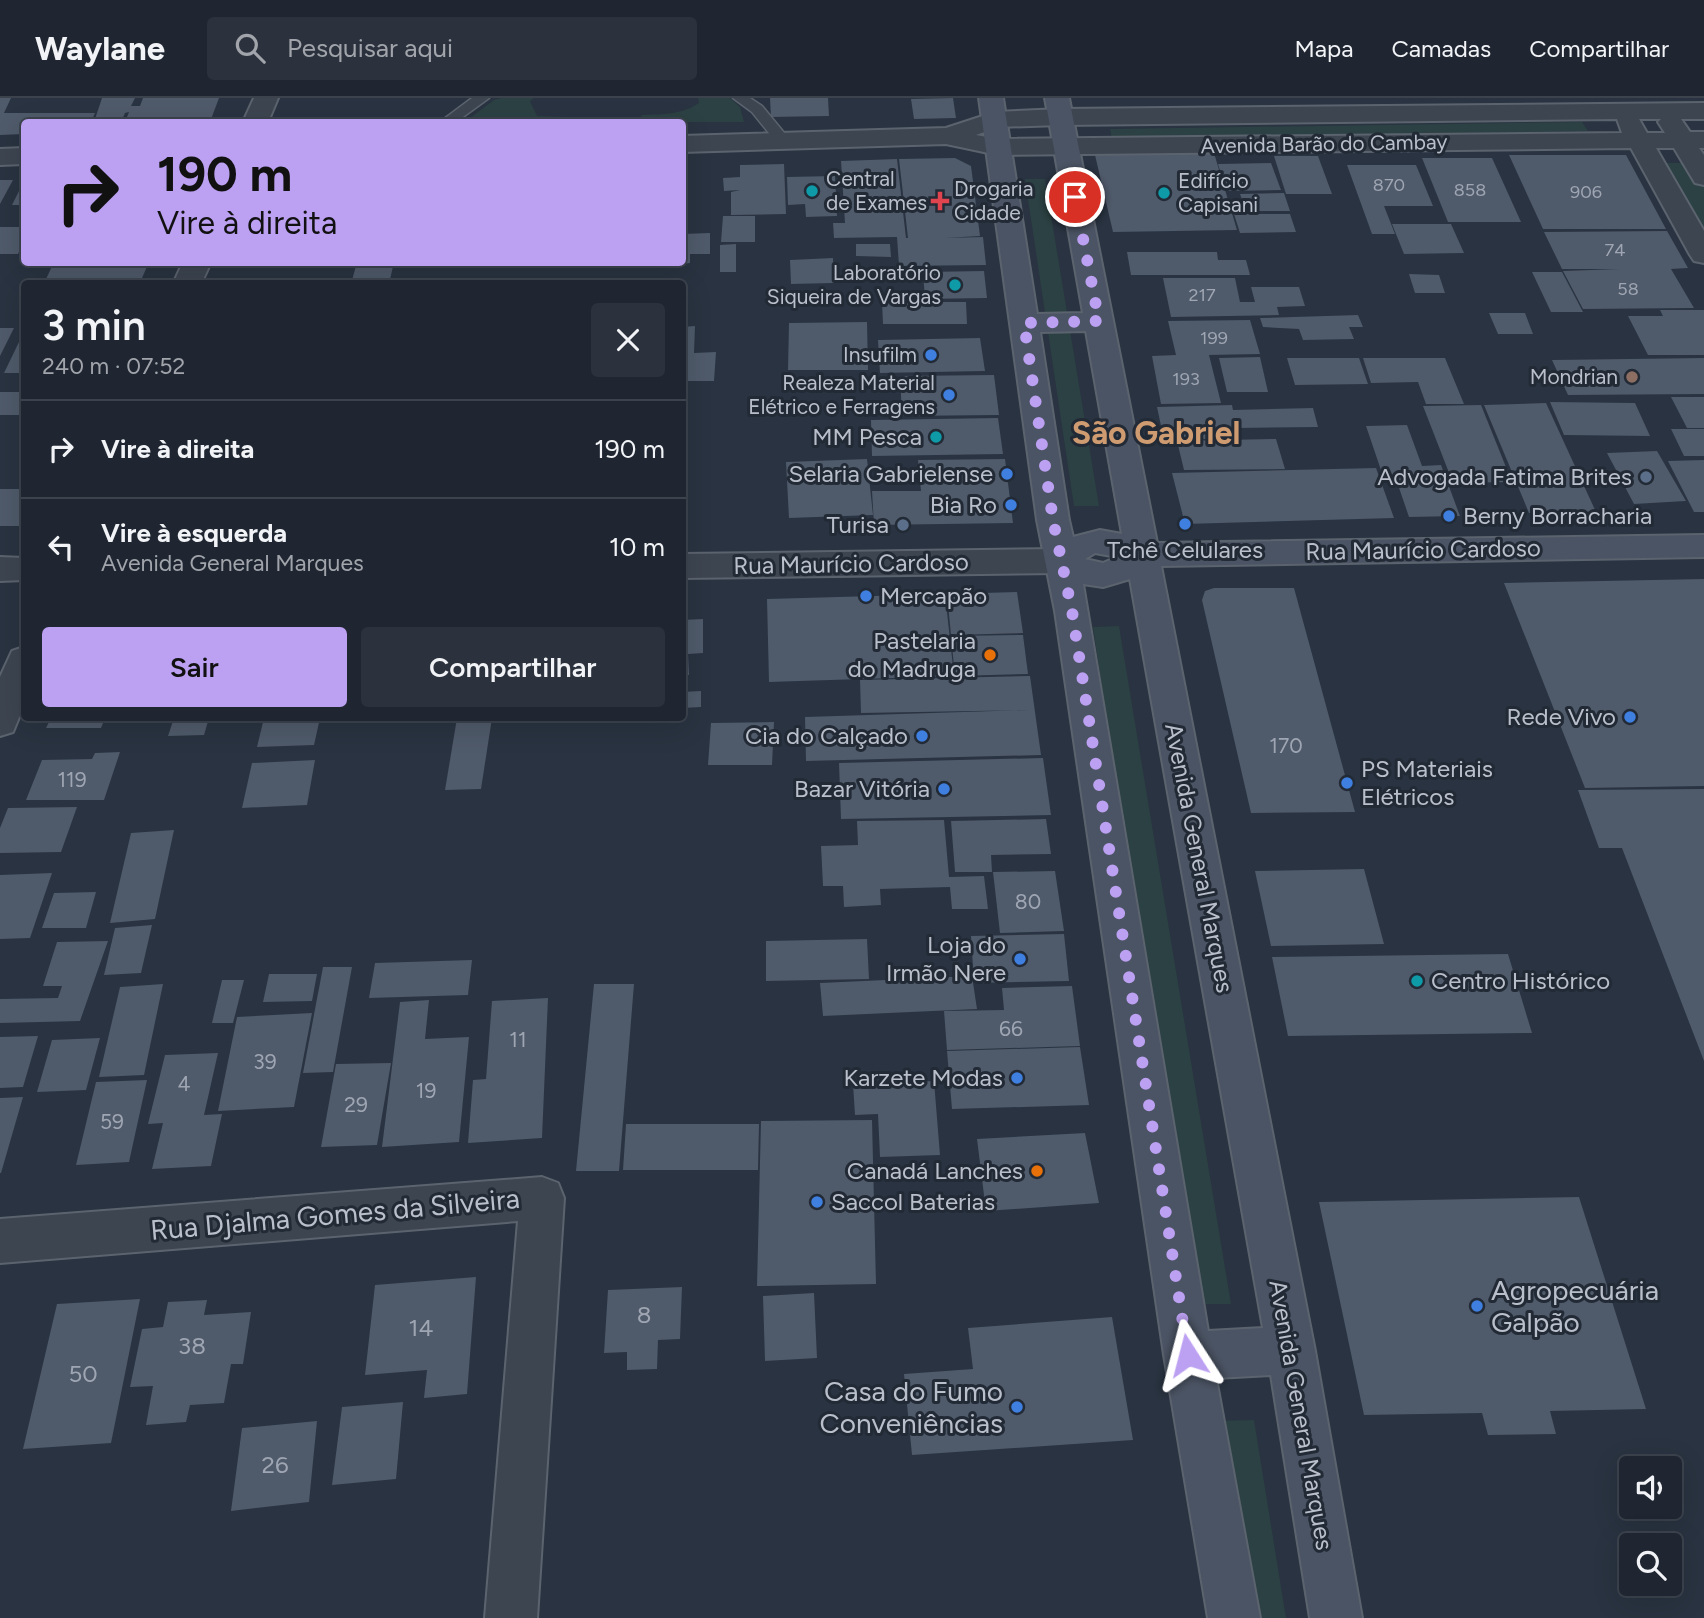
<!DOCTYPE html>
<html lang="pt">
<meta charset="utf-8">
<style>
:root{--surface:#1f2631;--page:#2c323d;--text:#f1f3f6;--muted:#a1a5ab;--line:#3c434d;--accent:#bca0f2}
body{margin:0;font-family:Figtree,sans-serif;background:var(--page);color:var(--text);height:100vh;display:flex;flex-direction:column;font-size:26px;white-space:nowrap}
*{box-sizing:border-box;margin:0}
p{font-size:23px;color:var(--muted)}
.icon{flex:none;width:38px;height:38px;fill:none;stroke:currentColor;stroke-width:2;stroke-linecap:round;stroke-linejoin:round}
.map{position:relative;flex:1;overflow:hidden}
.sheet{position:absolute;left:21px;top:182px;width:665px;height:441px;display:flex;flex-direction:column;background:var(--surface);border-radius:7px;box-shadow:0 7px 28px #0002,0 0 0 2px var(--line)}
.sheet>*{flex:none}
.banner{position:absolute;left:21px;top:21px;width:665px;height:147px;border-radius:7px;box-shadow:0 7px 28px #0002,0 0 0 2px var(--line);background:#bca0f2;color:#111;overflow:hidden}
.tools{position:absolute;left:1619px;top:1358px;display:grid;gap:14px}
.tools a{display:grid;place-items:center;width:63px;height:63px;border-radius:7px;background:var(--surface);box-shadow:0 7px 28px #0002,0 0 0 2px var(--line);font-size:35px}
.pin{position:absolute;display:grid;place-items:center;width:60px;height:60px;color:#fff;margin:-30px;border:4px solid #fff;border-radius:50%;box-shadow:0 2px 7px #0007}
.me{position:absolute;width:77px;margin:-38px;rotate:351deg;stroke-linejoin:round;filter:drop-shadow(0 0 5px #0008)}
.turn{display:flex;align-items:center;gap:24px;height:147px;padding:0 21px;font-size:32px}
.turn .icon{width:91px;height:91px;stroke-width:2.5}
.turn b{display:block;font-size:49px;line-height:60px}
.round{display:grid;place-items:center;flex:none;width:74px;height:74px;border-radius:7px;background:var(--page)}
.headline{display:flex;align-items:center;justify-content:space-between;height:119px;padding:0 21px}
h1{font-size:42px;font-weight:600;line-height:52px}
.primary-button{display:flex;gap:14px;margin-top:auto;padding:14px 21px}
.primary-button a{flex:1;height:80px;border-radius:7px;background:var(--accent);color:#111;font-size:28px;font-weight:600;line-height:80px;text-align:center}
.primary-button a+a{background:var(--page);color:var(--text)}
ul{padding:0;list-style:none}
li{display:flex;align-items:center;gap:21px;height:98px;padding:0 21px;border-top:2px solid var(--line)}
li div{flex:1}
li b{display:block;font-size:26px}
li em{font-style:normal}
header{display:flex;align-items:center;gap:42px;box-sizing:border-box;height:98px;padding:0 35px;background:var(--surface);border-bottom:2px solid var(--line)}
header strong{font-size:33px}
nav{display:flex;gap:38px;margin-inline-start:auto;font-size:24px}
.search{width:490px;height:63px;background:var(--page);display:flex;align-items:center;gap:18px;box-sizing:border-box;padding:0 24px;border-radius:7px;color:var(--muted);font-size:26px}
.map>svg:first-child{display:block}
</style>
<header>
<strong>Waylane</strong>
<div class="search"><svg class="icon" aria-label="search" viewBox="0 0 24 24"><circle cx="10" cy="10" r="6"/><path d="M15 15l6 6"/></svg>Pesquisar aqui</div>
<nav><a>Mapa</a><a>Camadas</a><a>Compartilhar</a></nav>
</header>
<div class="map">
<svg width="1704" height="1520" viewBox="0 0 1704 1520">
<rect width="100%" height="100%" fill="#293341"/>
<g fill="#2c4143">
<polygon points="502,0 534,0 530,3 537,18 598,20 603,24 465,24 494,2"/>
<path d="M698 0H730L740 9 744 24H637L642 17C663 16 681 17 699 5Z"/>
<polygon points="1582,24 1588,33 1112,41 1110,31"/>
<polygon points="1662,65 1690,65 1704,89 1704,140"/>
<polygon points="1025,81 1045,81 1099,408 1074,408"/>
<polygon points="1119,528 1231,1206 1194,1206 1093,529"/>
<polygon points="1254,1322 1286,1520 1245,1520 1215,1323"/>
</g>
<g fill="#4f5a6a">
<polygon points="0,0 11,0 4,15 95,15 91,24 24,24 24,36 0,37"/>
<polygon points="102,0 135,0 131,8 140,8 143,0 219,0 210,24 125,24 129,14 125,15 121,24 94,24"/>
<polygon points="770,0 828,0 829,18 771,19"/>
<polygon points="953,0 956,20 914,21 911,1"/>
<polygon points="1214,55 1237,132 1113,134 1095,57"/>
<polygon points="1509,57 1626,57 1666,131 1543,131"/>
<polygon points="1274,58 1318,58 1332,96 1286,96"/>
<polygon points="955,60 971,68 980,138 945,140 983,139 986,167 899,168 897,139 834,140 833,125 845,125 841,63 897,61 906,140 908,140 899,61"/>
<polygon points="1422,60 1492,60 1521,124 1448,124"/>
<polygon points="1271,65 1281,92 1226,93 1218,66"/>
<polygon points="784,66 786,116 731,117 731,94 740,92 724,93 723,80 740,79 740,67"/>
<polygon points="1347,67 1416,67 1433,108 1384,108 1395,136 1372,136"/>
<polygon points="835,78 837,118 806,119 805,106 788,107 787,79"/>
<polygon points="0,82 13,82 0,106"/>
<polygon points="24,83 24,107 12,107"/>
<polygon points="1284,95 1290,113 1246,113 1240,96"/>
<polygon points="1234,116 1290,116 1296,134 1240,135"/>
<polygon points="723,118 755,118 755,144 721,144"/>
<polygon points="1392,126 1451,126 1464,155 1404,156"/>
<polygon points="0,129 24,129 24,143 18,156 0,156"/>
<polygon points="1667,133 1688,170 1671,171 1694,210 1583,211 1563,173 1619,171 1562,171 1544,134"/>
<polygon points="710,135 710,156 690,156 690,165 682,166 682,136"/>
<polygon points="736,146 736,174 720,174 720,147"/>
<polygon points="856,146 890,146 891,159 856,158"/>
<polygon points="1127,154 1217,154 1218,162 1246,162 1250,177 1131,177"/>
<polygon points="833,160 834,185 791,186 790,162"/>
<polygon points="54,164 149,164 142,180 46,181"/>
<polygon points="357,164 394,164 389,186 351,186"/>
<polygon points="984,173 987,200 925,201 923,174"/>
<polygon points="1532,174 1562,174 1583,214 1551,214"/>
<polygon points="1409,176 1439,177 1445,195 1415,195"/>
<polygon points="1163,180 1235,180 1240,204 1255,204 1251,189 1299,189 1305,208 1277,209 1279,217 1171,219"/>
<polygon points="882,204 966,204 967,226 883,226"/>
<polygon points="1660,212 1704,212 1704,257 1648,257 1628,218 1663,218"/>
<polygon points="1489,215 1525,215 1533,236 1498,236"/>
<polygon points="1358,217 1363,229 1349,229 1354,241 1303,242 1299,231 1263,229 1260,220"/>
<polygon points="1250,222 1260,256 1209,257 1221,305 1161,306 1152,258 1176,257 1168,223"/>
<polygon points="867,224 868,272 788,272 789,225"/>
<polygon points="695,228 694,255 716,254 714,283 682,283 682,229"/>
<polygon points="0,230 14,230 0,258"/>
<polygon points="980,240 985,273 880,275 878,242"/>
<polygon points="19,244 24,244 24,275 4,275"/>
<polygon points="1260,259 1268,294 1227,294 1219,260"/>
<polygon points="1287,260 1359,260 1368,286 1295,287"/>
<polygon points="1363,260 1445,260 1464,306 1426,306 1418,284 1371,285"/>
<polygon points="1704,260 1704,296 1568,297 1552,262"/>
<polygon points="994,277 999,317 902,318 900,278"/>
<rect x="0" y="294" width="24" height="23"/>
<polygon points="1671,299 1704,299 1704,330 1687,330"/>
<polygon points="1550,304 1635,305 1650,338 1564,337"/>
<polygon points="1546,305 1596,414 1529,415 1484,307"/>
<polygon points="1232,307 1233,312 1313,310 1318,329 1238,330 1241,340 1164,342 1157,309"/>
<polygon points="1481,307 1512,384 1453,385 1423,308"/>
<polygon points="998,320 1003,356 872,358 871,322"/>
<polygon points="1407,327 1422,368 1441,367 1460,418 1409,419 1396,381 1384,381 1366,328"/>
<polygon points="1671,331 1704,331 1704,358 1684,358"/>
<polygon points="1276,341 1285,371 1184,372 1177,343"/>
<polygon points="1657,353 1686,403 1634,406 1607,355"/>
<polygon points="867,361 873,417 789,420 786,364"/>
<polygon points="1005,361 1013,425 874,427 872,393 921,393 918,362"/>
<polygon points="1704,362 1704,414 1694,414 1668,363"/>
<polygon points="1376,370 1394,420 1185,426 1172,375"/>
<polygon points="0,391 24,391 22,428 0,428"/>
<polygon points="1704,481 1704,688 1585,690 1504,485"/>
<polygon points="1214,490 1294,490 1355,714 1251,715 1202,502 1205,493"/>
<polygon points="1017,494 1023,535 951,537 947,496"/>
<polygon points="945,496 954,578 769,584 767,501"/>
<polygon points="703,521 703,555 688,556 689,577 682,577 682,522"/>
<polygon points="1023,537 1028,576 955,578 951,538"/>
<polygon points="1030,578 1041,657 806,663 805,619 1029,612 861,615 860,582"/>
<polygon points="701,593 701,609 682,610 682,594"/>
<polygon points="51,620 105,620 101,630 46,630"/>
<polygon points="174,620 209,620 204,637 168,638"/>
<polygon points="264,620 320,620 314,647 257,649"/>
<polygon points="457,620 492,620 481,691 445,692"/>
<polygon points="774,624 772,667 708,667 711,625"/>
<polygon points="120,654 104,702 26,702 42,662 92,661 95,655"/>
<polygon points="1043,660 1051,717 841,721 839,665"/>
<polygon points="315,662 307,707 242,710 252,665"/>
<polygon points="1704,691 1704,963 1622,750 1599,750 1578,692"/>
<polygon points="77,709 61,754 0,755 0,730 8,710"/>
<polygon points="1046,721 1051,756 991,757 992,774 955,774 951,723"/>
<polygon points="944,722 949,779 984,778 988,811 952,811 950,789 880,791 881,807 844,809 843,788 823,788 821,748 858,747 857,723"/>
<polygon points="174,732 155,821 110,825 131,735"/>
<polygon points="1364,771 1384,846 1271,848 1255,773"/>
<polygon points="1055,773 1064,833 1000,835 993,774"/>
<polygon points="52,775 30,840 0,841 0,777"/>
<polygon points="96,794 86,830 42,830 54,795"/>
<polygon points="152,827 141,875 104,877 115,830"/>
<polygon points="1064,836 1069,883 974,885 971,838"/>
<polygon points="867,841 869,881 766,883 766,843"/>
<polygon points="108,843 80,923 0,925 0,901 58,900 62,888 43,888 57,844"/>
<polygon points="1508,856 1532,935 1288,938 1272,859"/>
<polygon points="472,862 468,897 369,900 375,865"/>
<polygon points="323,869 352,869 333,974 303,975"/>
<polygon points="269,876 317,876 312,903 263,904"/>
<polygon points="972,878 977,911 823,918 820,885"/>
<polygon points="222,882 244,882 233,925 212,925"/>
<polygon points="163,886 144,977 99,979 120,889"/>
<polygon points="594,886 634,886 619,1073 576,1073"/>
<polygon points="1072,888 1080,948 947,952 944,913 1004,912 1002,890"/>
<polygon points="548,900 542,1040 468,1045 473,982 486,981 492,903"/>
<polygon points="429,902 425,941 469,939 459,1044 382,1049 400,904"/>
<polygon points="312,915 294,1009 218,1013 237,919"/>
<polygon points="38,938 23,989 0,990 0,939"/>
<polygon points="100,940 86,992 37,994 52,942"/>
<polygon points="1080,949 1089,1007 952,1011 947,953"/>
<polygon points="218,955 204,1017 222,1016 211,1068 152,1071 163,1025 148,1026 165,957"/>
<polygon points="391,965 377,1047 321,1049 336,966"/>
<polygon points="147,982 129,1064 76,1067 96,984"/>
<polygon points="934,983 940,1057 880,1059 878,1016 855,1017 853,986"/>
<polygon points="23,999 1,1075 0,1075 0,1000"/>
<polygon points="872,1022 876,1186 757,1188 761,1023"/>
<polygon points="626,1026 759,1026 758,1072 623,1072"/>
<polygon points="1085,1035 1099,1105 986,1113 977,1041"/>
<polygon points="1579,1099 1646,1311 1550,1313 1556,1336 1488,1337 1482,1315 1364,1317 1319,1104"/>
<polygon points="476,1179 467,1296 424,1300 427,1272 365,1277 375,1187"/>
<polygon points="682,1189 680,1241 658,1242 657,1271 627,1272 627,1254 604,1255 608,1192"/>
<polygon points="814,1195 817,1260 765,1263 763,1198"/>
<polygon points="140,1201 111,1345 23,1351 57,1206"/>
<polygon points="207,1202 204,1217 251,1214 243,1266 231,1266 224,1305 190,1307 186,1324 146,1327 153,1288 130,1289 142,1231 163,1229 168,1204"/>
<polygon points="1112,1219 1133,1342 912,1357 904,1276 973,1271 968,1230"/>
<polygon points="403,1304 396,1381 332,1387 342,1309"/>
<polygon points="317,1323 309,1404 231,1413 242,1330"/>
</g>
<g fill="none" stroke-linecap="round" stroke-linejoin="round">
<defs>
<g id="service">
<polygon points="472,0 489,0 456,24 440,24"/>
<polygon points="733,0 750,0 762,8 790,42 787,45 777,45 752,14"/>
</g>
<g id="minor">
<polygon points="254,0 278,0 268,24 243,24"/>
<path d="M1704 5V21H1681L1690 34H1704V50H1699L1704 57V87L1695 85 1674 50H1656L1704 133V165L1694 163 1690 157 1631 50 998 57 946 46 682 54V38L946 30 995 14 1061 11ZM1617 21 1622 35 998 41 976 37 998 29 1061 27ZM1639 21H1661L1658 24 1665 35H1647Z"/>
<polygon points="24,50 24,66 0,67 0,51"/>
<polygon points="183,164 211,164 201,186 173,186"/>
<polygon points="24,549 24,607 13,634 0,638 0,579 12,553"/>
<polygon points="542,1079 558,1085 564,1100 537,1520 485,1520 518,1123 0,1165 0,1121"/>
</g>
<g id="tertiary">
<polygon points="1061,451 1073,455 1078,463 1073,471 1061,475 682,480 682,456"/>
<polygon points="0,459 24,460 24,482 0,483"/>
</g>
<path id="secondary" d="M979 0H1003L1037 216 1083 215 1045 0H1069L1157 445 1704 437V459L1161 468 1315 1253 1362 1520H1310L1271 1277 1216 1280 1260 1520H1208L1164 1257 1055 513 1037 422ZM1086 233 1122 436 1100 432 1073 439 1069 422 1040 234ZM1095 455 1117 459 1103 465 1085 461ZM1130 481 1263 1230 1208 1233 1083 486 1103 489Z"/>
</defs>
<use href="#service" stroke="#5b636e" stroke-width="3"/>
<use href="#minor" stroke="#5b636e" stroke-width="4"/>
<use href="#tertiary" stroke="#5b636e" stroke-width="4"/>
<use href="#secondary" stroke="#5b636e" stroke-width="4"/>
<use href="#service" fill="#3d4551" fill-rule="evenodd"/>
<use href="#minor" fill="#3d4551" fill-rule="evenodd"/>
<use href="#tertiary" fill="#3d4551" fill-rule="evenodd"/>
<use href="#secondary" fill="#4b5464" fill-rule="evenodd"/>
</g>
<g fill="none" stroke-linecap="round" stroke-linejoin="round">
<polyline stroke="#bca0f2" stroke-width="12" stroke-dasharray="0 21.6" points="1075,99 1099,223 1024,225 1053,422 1072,513 1188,1257"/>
</g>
<g fill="#0f9aa8" stroke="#222a36" stroke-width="2.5">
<circle cx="812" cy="93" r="7"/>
<circle cx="1164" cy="95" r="7"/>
<circle cx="955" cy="187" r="7"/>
<circle cx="936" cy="339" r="7"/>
<circle cx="1417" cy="883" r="7"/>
</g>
<path fill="#e0444e" stroke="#222a36" stroke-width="2.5" d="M936.5 92.5h7v7h7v7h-7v7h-7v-7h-7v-7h7z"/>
<g fill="#3f7fe0" stroke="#222a36" stroke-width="2.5">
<circle cx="931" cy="257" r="7"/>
<circle cx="949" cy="297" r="7"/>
<circle cx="1007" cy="376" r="7"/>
<circle cx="1011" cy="407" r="7"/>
<circle cx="1449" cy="418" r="7"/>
<circle cx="1185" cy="426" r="7"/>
<circle cx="866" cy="498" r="7"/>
<circle cx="1630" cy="619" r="7"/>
<circle cx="922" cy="638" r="7"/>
<circle cx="1347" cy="685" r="7"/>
<circle cx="944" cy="691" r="7"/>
<circle cx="1020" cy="861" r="7"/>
<circle cx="1017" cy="980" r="7"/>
<circle cx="817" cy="1104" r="7"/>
<circle cx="1477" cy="1208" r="7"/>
<circle cx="1017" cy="1309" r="7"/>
</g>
<circle fill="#8d6e63" stroke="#222a36" stroke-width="2.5" cx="1632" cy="279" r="7"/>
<g fill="#5c6f8a" stroke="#222a36" stroke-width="2.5">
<circle cx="1646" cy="379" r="7"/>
<circle cx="903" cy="427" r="7"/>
</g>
<g fill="#e8710a" stroke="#222a36" stroke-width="2.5">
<circle cx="990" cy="557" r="7"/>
<circle cx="1037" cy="1073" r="7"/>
</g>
<g text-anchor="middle" stroke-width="6" stroke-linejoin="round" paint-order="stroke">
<g font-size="18" fill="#9fa6b3">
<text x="1389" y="93">870</text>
<text x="1470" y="98">858</text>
<text x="1586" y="100">906</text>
<text x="1615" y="158">74</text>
<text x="1628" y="197">58</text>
<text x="1202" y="203">217</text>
<text x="1214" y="246">199</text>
<text x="1186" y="287">193</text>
</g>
<g font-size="21" fill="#bac0cb" stroke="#222a36">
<text transform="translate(1324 46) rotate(-1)" y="7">Avenida Barão do Cambay</text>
</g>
<g font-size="21" fill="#bac0cb" stroke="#222a36" text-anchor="end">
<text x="826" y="88" text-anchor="start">Central<tspan x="826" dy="24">de Exames</tspan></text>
<text x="1178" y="90" text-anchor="start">Edifício<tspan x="1178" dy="24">Capisani</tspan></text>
<text x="954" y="98" text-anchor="start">Drogaria<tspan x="954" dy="24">Cidade</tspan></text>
<text x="941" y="182">Laboratório<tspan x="941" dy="24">Siqueira de Vargas</tspan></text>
<text x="917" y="264">Insufilm</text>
<text x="1618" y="286">Mondrian</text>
<text x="935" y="292">Realeza Material<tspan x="935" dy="24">Elétrico e Ferragens</tspan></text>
</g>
<g font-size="21" fill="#9fa6b3">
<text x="1286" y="655">170</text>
<text x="72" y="689">119</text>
<text x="1028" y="811">80</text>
<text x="1011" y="938">66</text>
<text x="518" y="949">11</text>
<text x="265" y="971">39</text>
<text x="184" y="993">4</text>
<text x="426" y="1000">19</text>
<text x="356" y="1014">29</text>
<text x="112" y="1031">59</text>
</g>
<g font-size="24" fill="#bac0cb" stroke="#222a36" text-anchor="end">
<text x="922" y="347">MM Pesca</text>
<text x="993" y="384">Selaria Gabrielense</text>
<text x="1632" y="387">Advogada Fatima Brites</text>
<text x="997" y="415">Bia Ro</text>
<text x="1463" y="426" text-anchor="start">Berny Borracharia</text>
<text x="889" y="435">Turisa</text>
<text x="1185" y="460" text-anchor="middle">Tchê Celulares</text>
<text x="880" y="506" text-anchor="start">Mercapão</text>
<text x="976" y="551">Pastelaria<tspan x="976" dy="28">do Madruga</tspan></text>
<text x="1616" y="627">Rede Vivo</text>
<text x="908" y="646">Cia do Calçado</text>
<text x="1361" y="679" text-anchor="start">PS Materiais<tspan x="1361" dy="28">Elétricos</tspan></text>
<text x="930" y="699">Bazar Vitória</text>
<text x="1006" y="855">Loja do<tspan x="1006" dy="28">Irmão Nere</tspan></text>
<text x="1431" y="891" text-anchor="start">Centro Histórico</text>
<text x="1003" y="988">Karzete Modas</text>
<text x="1023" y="1081">Canadá Lanches</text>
<text x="831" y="1112" text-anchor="start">Saccol Baterias</text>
</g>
<g font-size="24" fill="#bac0cb" stroke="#222a36">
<text transform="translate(1423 452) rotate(-1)" y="8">Rua Maurício Cardoso</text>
<text transform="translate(851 466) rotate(-1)" y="8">Rua Maurício Cardoso</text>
<text transform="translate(1199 760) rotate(79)" y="8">Avenida General Marques</text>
<text transform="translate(1301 1317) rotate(80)" y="8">Avenida General Marques</text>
</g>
<g font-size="24" fill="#9fa6b3">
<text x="644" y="1225">8</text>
<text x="421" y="1238">14</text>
<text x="192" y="1256">38</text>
<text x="83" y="1284">50</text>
<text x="275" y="1375">26</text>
</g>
<g font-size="28" fill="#bac0cb" stroke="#222a36">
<text transform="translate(335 1116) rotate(-5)" y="10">Rua Djalma Gomes da Silveira</text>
</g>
<g font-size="28" fill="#bac0cb" stroke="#222a36" text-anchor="start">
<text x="1491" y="1202">Agropecuária<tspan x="1491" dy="32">Galpão</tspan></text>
<text x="1003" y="1303" text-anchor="end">Casa do Fumo<tspan x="1003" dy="32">Conveniências</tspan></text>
</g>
<g font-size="32" font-weight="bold" fill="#cf9b71" stroke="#222a36">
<text x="1156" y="346">São Gabriel</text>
</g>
</g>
</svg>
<div class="tools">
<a><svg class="icon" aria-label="sound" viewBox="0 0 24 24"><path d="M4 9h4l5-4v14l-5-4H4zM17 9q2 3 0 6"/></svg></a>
<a><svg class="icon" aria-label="search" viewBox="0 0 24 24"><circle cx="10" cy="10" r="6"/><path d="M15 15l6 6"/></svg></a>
</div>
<div class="pin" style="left:1075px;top:99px;background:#d93025"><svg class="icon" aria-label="arrive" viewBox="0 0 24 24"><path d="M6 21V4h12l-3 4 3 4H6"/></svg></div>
<svg class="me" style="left:1188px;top:1257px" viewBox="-20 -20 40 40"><path d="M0-17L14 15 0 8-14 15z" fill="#bca0f2" stroke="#fff" stroke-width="4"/></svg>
<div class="banner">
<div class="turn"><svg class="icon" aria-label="right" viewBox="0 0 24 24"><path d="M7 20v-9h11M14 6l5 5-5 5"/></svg><div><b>190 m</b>Vire à direita</div></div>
</div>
<section class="sheet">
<div class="headline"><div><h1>3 min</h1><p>240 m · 07:52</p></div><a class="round"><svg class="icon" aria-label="close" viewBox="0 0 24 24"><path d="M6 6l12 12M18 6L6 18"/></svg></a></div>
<ul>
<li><svg class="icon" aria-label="right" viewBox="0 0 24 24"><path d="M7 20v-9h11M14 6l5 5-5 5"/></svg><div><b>Vire à direita</b></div><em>190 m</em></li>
<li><svg class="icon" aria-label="left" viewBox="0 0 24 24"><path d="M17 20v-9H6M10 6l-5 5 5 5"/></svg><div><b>Vire à esquerda</b><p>Avenida General Marques</p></div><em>10 m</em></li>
</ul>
<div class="primary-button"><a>Sair</a><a>Compartilhar</a></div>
</section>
</div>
